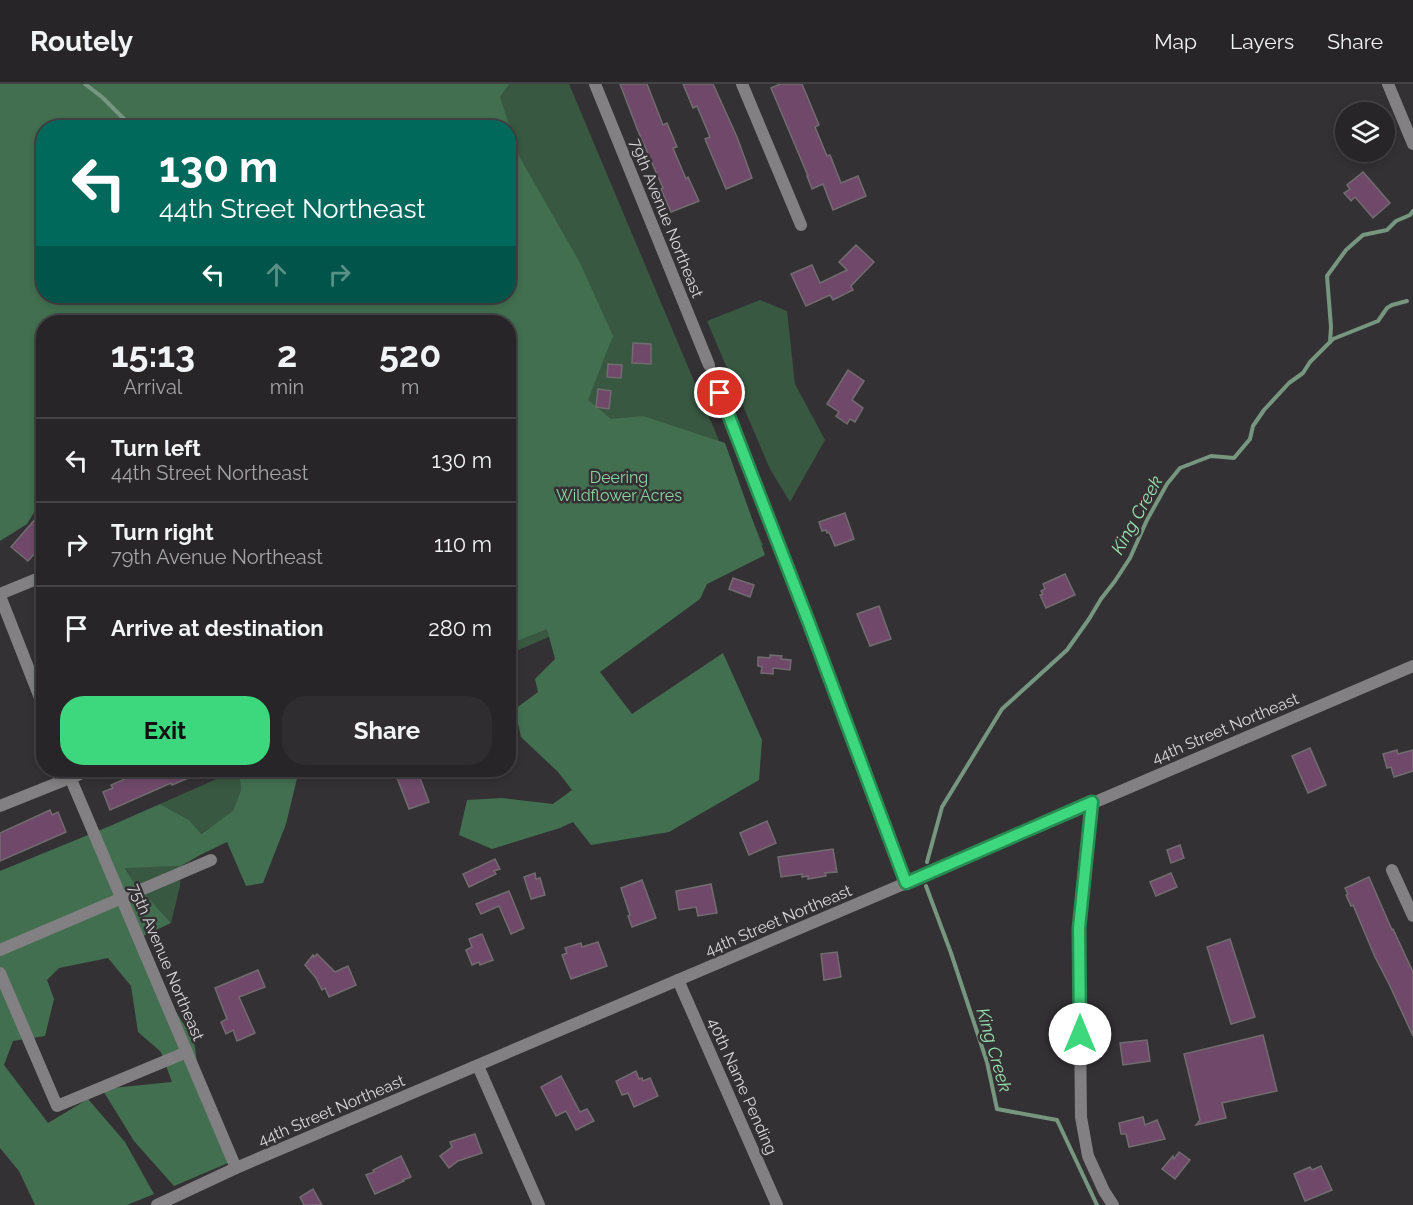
<!DOCTYPE html>
<style>
:root{--surface:#272527;--page:#2f2d2f;--text:#f1f3f6;--muted:#a4a5a7;--line:#434244;--accent:#3dd77e}
body{margin:0;font-family:Raleway,sans-serif;background:var(--page);color:var(--text);height:100vh;display:flex;flex-direction:column;font-size:22px;white-space:nowrap}
*{box-sizing:border-box;margin:0}
p{font-size:20px;color:var(--muted)}
.icon{flex:none;width:33px;height:33px;fill:none;stroke:currentColor;stroke-width:2;stroke-linecap:round;stroke-linejoin:round}
.map{position:relative;flex:1;overflow:hidden}
.panel{position:absolute;left:36px;top:231px;width:480px;height:462px;display:flex;flex-direction:column;background:var(--surface);border-radius:24px;box-shadow:0 3px 9px #0003,0 0 0 2px var(--line)}
.panel>*{flex:none}
.banner{position:absolute;left:36px;top:36px;width:480px;height:183px;border-radius:24px;box-shadow:0 3px 9px #0003,0 0 0 2px var(--line);background:#00695c;color:#fff;overflow:hidden}
.tools{position:absolute;left:1335px;top:18px;display:grid;gap:12px}
.tools a{display:grid;place-items:center;width:60px;height:60px;border-radius:50%;background:var(--surface);box-shadow:0 3px 9px #0003,0 0 0 2px var(--line);font-size:30px}
.pin{position:absolute;display:grid;place-items:center;width:51px;height:51px;color:#fff;margin:-26px;border:3px solid #fff;border-radius:50%;box-shadow:0 2px 6px #0007}
.me{position:absolute;width:66px;margin:-33px;rotate:0deg;stroke-linejoin:round;filter:drop-shadow(0 0 4px #0008)}
.turn{display:flex;align-items:center;gap:21px;height:126px;padding:0 24px;font-size:27px}
.turn .icon{width:78px;height:78px;stroke-width:2.5}
.turn b{display:block;font-size:42px;line-height:51px}
.lanes{display:flex;align-items:center;height:57px;padding:0 24px;background:#0003;justify-content:center;gap:30px;direction:ltr}
.lanes .off{opacity:.35}
.eta{display:flex;justify-content:space-evenly;align-items:center;height:102px;text-align:center}
.eta b{font-size:36px;font-weight:700;line-height:42px}
.button{display:flex;gap:12px;margin-top:auto;padding:12px 24px}
.button a{flex:1;height:69px;border-radius:24px;background:var(--accent);color:#111;font-size:24px;font-weight:700;line-height:69px;text-align:center}
.button a+a{background:var(--page);color:var(--text)}
ul{padding:0;list-style:none}
li{display:flex;align-items:center;gap:18px;height:84px;padding:0 24px;border-top:2px solid var(--line)}
li div{flex:1}
li b{display:block;font-size:22px}
li em{font-style:normal}
header{display:flex;align-items:center;gap:36px;box-sizing:border-box;height:84px;padding:0 30px;background:var(--surface);border-bottom:2px solid var(--line)}
header strong{font-size:28px}
nav{display:flex;gap:33px;margin-inline-start:auto;font-size:21px}
.map>svg:first-child{display:block}
</style>
<header>
<strong>Routely</strong>
<nav><a>Map</a><a>Layers</a><a>Share</a></nav>
</header>
<div class="map">
<svg width="1413" height="1121" viewBox="0 0 1413 1121">
<rect width="100%" height="100%" fill="#343134"/>
<g fill="#385841">
<polygon points="0,0 569,0 763,461 509,570 508,44 44,44"/>
<polygon points="760,216 787,227 795,300 825,356 790,418 770,385 707,237"/>
<polygon points="237,686 239,686 241,706 233,728 200,750 189,736 160,720"/>
<polygon points="181,782 180,802 171,839 133,797 125,783"/>
</g>
<g fill="#426f50" fill-rule="evenodd">
<path d="M0 0H509L500 13 519 72 580 179 613 252 588 316 611 335 643 332 725 359 765 471 707 500 700 515 600 588 632 630 723 569 762 656 759 696 669 748 591 761 573 738 560 744 492 765 459 751 467 716 502 714 553 720 572 706 558 688 521 653 515 625 538 608 535 595 555 575 547 545 509 560 508 238H44L43 414 27 440 0 457ZM44 44H508V212H44Z"/>
<polygon points="239,686 299,686 286,740 263,799 246,802 227,758 200,771 181,782 125,784 133,797 171,839 139,854 176,928 194,956 199,994 235,1076 174,1102 134,1057 102,1005 172,998 161,968 138,948 131,902 108,874 59,884 47,896 54,915 45,952 13,957 4,981 48,1039 88,1015 125,1058 154,1110 127,1121 35,1121 19,1087 0,1064 0,787 110,742 160,720 189,736 201,750 233,727 241,706"/>
</g>
<g fill="none" stroke-linecap="round" stroke-linejoin="round">
<g stroke="#769680" stroke-width="4">
<polyline points="85,0 102,13 133,44"/>
<polyline points="1330,258 1331,243 1327,192 1346,166 1363,151 1387,146 1396,137 1410,131 1413,127"/>
<polyline points="927,778 942,723 1002,625 1067,566 1089,535 1101,515 1115,497 1130,474 1147,436 1167,400 1180,384 1211,372 1234,374 1250,355 1253,342 1264,326 1289,299 1303,289 1310,278 1333,255 1378,237 1387,224 1392,221 1407,217"/>
<polyline points="926,802 951,869 987,978 997,1025 1057,1036 1097,1121"/>
</g>
</g>
<g fill="#70496a" stroke="#706c6f" stroke-width="1.5">
<polygon points="620,0 647,0 663,41 667,39 677,63 673,64 686,95 688,93 699,117 671,128 661,105 663,104 638,47"/>
<polygon points="683,0 713,0 737,53 752,94 726,105 705,55 710,53 697,22 693,24"/>
<polygon points="780,0 802,0 819,41 815,43 827,72 830,71 841,99 858,92 866,112 833,126 823,100 812,105 807,92 808,92 771,4"/>
<polygon points="1363,88 1390,119 1373,134 1355,113 1351,117 1344,109 1350,105 1347,101"/>
<polygon points="856,161 874,178 851,202 853,206 833,216 830,211 806,222 791,190 812,181 820,199 847,186 839,178"/>
<polygon points="633,259 651,260 651,280 632,279"/>
<polygon points="608,280 622,281 621,294 607,293"/>
<polygon points="848,286 864,297 852,316 863,324 855,338 850,335 847,340 836,332 839,328 827,320"/>
<polygon points="598,305 611,307 609,325 596,323"/>
<polygon points="44,425 44,459 28,477 11,463"/>
<polygon points="845,429 854,455 835,462 829,448 827,449 826,446 822,447 819,438"/>
<polygon points="1065,490 1075,511 1046,524 1040,511 1043,510 1041,507 1045,505 1043,500"/>
<polygon points="733,494 754,501 750,513 729,505"/>
<polygon points="879,522 891,555 870,562 857,530"/>
<polygon points="770,571 782,572 781,575 791,576 790,586 773,584 773,590 761,589 762,583 758,582 758,573 770,574"/>
<polygon points="1310,664 1326,701 1308,709 1292,672"/>
<polygon points="1397,666 1398,670 1413,666 1413,687 1394,693 1391,683 1387,684 1383,670"/>
<polygon points="156,686 207,686 172,701 171,699 110,726 103,708 113,704 111,701 143,687 145,690"/>
<polygon points="394,686 417,686 429,718 409,725"/>
<polygon points="50,726 52,731 58,728 66,748 0,777 0,749"/>
<polygon points="767,737 776,759 749,771 740,749"/>
<polygon points="1180,761 1184,774 1171,779 1167,766"/>
<polygon points="833,765 837,788 825,789 826,792 808,795 808,792 802,793 802,790 781,793 778,773"/>
<polygon points="495,775 500,785 494,787 496,790 469,803 463,790"/>
<polygon points="535,789 536,795 540,794 545,811 531,815 524,793"/>
<polygon points="1171,789 1177,803 1156,812 1150,798"/>
<polygon points="1369,793 1392,846 1393,845 1413,888 1413,952 1389,900 1375,873 1353,821 1351,822 1346,811 1348,810 1345,804"/>
<polygon points="642,796 656,834 632,843 628,832 630,831 621,804"/>
<polygon points="711,800 717,829 698,832 696,823 679,826 676,807"/>
<polygon points="509,807 524,844 511,850 499,822 481,830 476,820"/>
<polygon points="482,850 493,876 480,881 479,878 472,881 466,866 472,863 469,855"/>
<polygon points="1230,855 1255,933 1231,940 1207,863"/>
<polygon points="598,858 607,882 571,895 562,871 567,869 565,864 581,859 582,863"/>
<polygon points="837,868 841,893 824,896 821,870"/>
<polygon points="317,870 335,888 348,882 356,901 329,913 325,904 322,906 316,894 305,881 313,871 314,873"/>
<polygon points="258,886 265,903 239,913 255,949 237,957 233,946 226,950 221,938 227,935 215,904"/>
<polygon points="1263,951 1277,1007 1222,1019 1226,1034 1196,1041 1200,1036 1184,970"/>
<polygon points="1147,956 1150,977 1123,981 1120,959"/>
<polygon points="636,987 639,995 642,994 643,997 650,994 658,1012 634,1023 628,1009 622,1011 616,997"/>
<polygon points="561,992 580,1028 587,1025 594,1037 576,1046 566,1027 556,1032 541,1003"/>
<polygon points="1143,1033 1145,1041 1157,1036 1165,1055 1129,1063 1126,1050 1121,1050 1119,1039"/>
<polygon points="475,1050 482,1069 458,1077 449,1084 440,1072 452,1063 450,1058"/>
<polygon points="1179,1068 1190,1076 1175,1095 1162,1085 1173,1072 1174,1075"/>
<polygon points="401,1072 411,1093 403,1096 404,1097 375,1110 366,1091 374,1088 373,1086"/>
<polygon points="1321,1082 1332,1106 1305,1117 1294,1090 1310,1083 1312,1086"/>
<polygon points="313,1105 322,1121 304,1121 300,1113"/>
</g>
<g fill="none" stroke-linecap="round" stroke-linejoin="round">
<g stroke="#828082" stroke-width="12">
<polyline points="595,0 709,281"/>
<polyline points="742,0 801,141"/>
<polyline points="720,309 809,539 906,799"/>
<polyline points="0,510 44,492"/>
<polyline points="0,512 44,624"/>
<polyline points="67,686 236,1084"/>
<polyline points="1092,718 1079,844 1081,1033 1088,1072 1104,1107 1113,1121"/>
<polyline points="0,722 90,686"/>
<polyline points="1392,786 1413,832"/>
<polyline points="0,866 211,776"/>
<polyline points="0,889 57,1022 187,968"/>
<polyline points="678,896 777,1121"/>
<polyline points="478,982 539,1121"/>
</g>
<g stroke="#828082" stroke-width="12">
<polyline points="1388,0 1413,60"/>
<polyline points="157,1121 236,1084 906,799 1413,582"/>
</g>
</g>
<g fill="none" stroke-linecap="round" stroke-linejoin="round">
<defs>
<polyline id="route" points="720,309 809,539 906,799 1092,718 1079,844 1080,950"/>
</defs>
<use href="#route" stroke="#288c52" stroke-width="15"/>
<use href="#route" stroke="#3dd77e" stroke-width="10"/>
</g>
<g text-anchor="middle" stroke-width="5" stroke-linejoin="round" paint-order="stroke">
<g font-size="16" fill="#dbd8da" stroke="#343134">
<text transform="translate(667 134) rotate(68)" y="6">79th Avenue Northeast</text>
<text transform="translate(1225 644) rotate(-23)" y="6">44th Street Northeast</text>
<text transform="translate(778 836) rotate(-23)" y="6">44th Street Northeast</text>
<text transform="translate(167 878) rotate(67)" y="6">75th Avenue Northeast</text>
<text transform="translate(743 1002) rotate(66)" y="6">40th Name Pending</text>
<text transform="translate(331 1026) rotate(-23)" y="6">44th Street Northeast</text>
</g>
<g font-size="16" fill="#8dd4a2" stroke="#343134">
<text x="619" y="399">Deering<tspan x="619" dy="18">Wildflower Acres</tspan></text>
</g>
<g font-size="18" font-style="italic" fill="#9ae2af" stroke="#343134">
<text transform="translate(1137 431) rotate(-61)" y="6">King Creek</text>
<text transform="translate(994 966) rotate(74)" y="6">King Creek</text>
</g>
</g>
</svg>
<div class="tools">
<a><svg class="icon" aria-label="layers" viewBox="0 0 24 24"><path d="M12 4l9 5-9 5-9-5zM3 14l9 5 9-5"/></svg></a>
</div>
<div class="pin" style="left:720px;top:309px;background:#d93025"><svg class="icon" aria-label="arrive" viewBox="0 0 24 24"><path d="M6 21V4h12l-3 4 3 4H6"/></svg></div>
<svg class="me" style="left:1080px;top:950px" viewBox="-20 -20 40 40"><circle r="19" fill="#fff"/><path d="M0-13L10 11 0 6-10 11z" fill="#3dd77e"/></svg>
<div class="banner">
<div class="turn"><svg class="icon" aria-label="left" viewBox="0 0 24 24"><path d="M17 20v-9H6M10 6l-5 5 5 5"/></svg><div><b>130 m</b>44th Street Northeast</div></div>
<div class="lanes"><svg class="icon" aria-label="left" viewBox="0 0 24 24"><path d="M17 20v-9H6M10 6l-5 5 5 5"/></svg><svg class="icon off" aria-label="ahead" viewBox="0 0 24 24"><path d="M12 20V5M6 11l6-6 6 6"/></svg><svg class="icon off" aria-label="right" viewBox="0 0 24 24"><path d="M7 20v-9h11M14 6l5 5-5 5"/></svg></div>
</div>
<section class="panel">
<div class="eta">
<div><b>15:13</b><p>Arrival</p></div>
<div><b>2</b><p>min</p></div>
<div><b>520</b><p>m</p></div>
</div>
<ul>
<li><svg class="icon" aria-label="left" viewBox="0 0 24 24"><path d="M17 20v-9H6M10 6l-5 5 5 5"/></svg><div><b>Turn left</b><p>44th Street Northeast</p></div><em>130 m</em></li>
<li><svg class="icon" aria-label="right" viewBox="0 0 24 24"><path d="M7 20v-9h11M14 6l5 5-5 5"/></svg><div><b>Turn right</b><p>79th Avenue Northeast</p></div><em>110 m</em></li>
<li><svg class="icon" aria-label="arrive" viewBox="0 0 24 24"><path d="M6 21V4h12l-3 4 3 4H6"/></svg><div><b>Arrive at destination</b></div><em>280 m</em></li>
</ul>
<div class="button"><a>Exit</a><a>Share</a></div>
</section>
</div>
